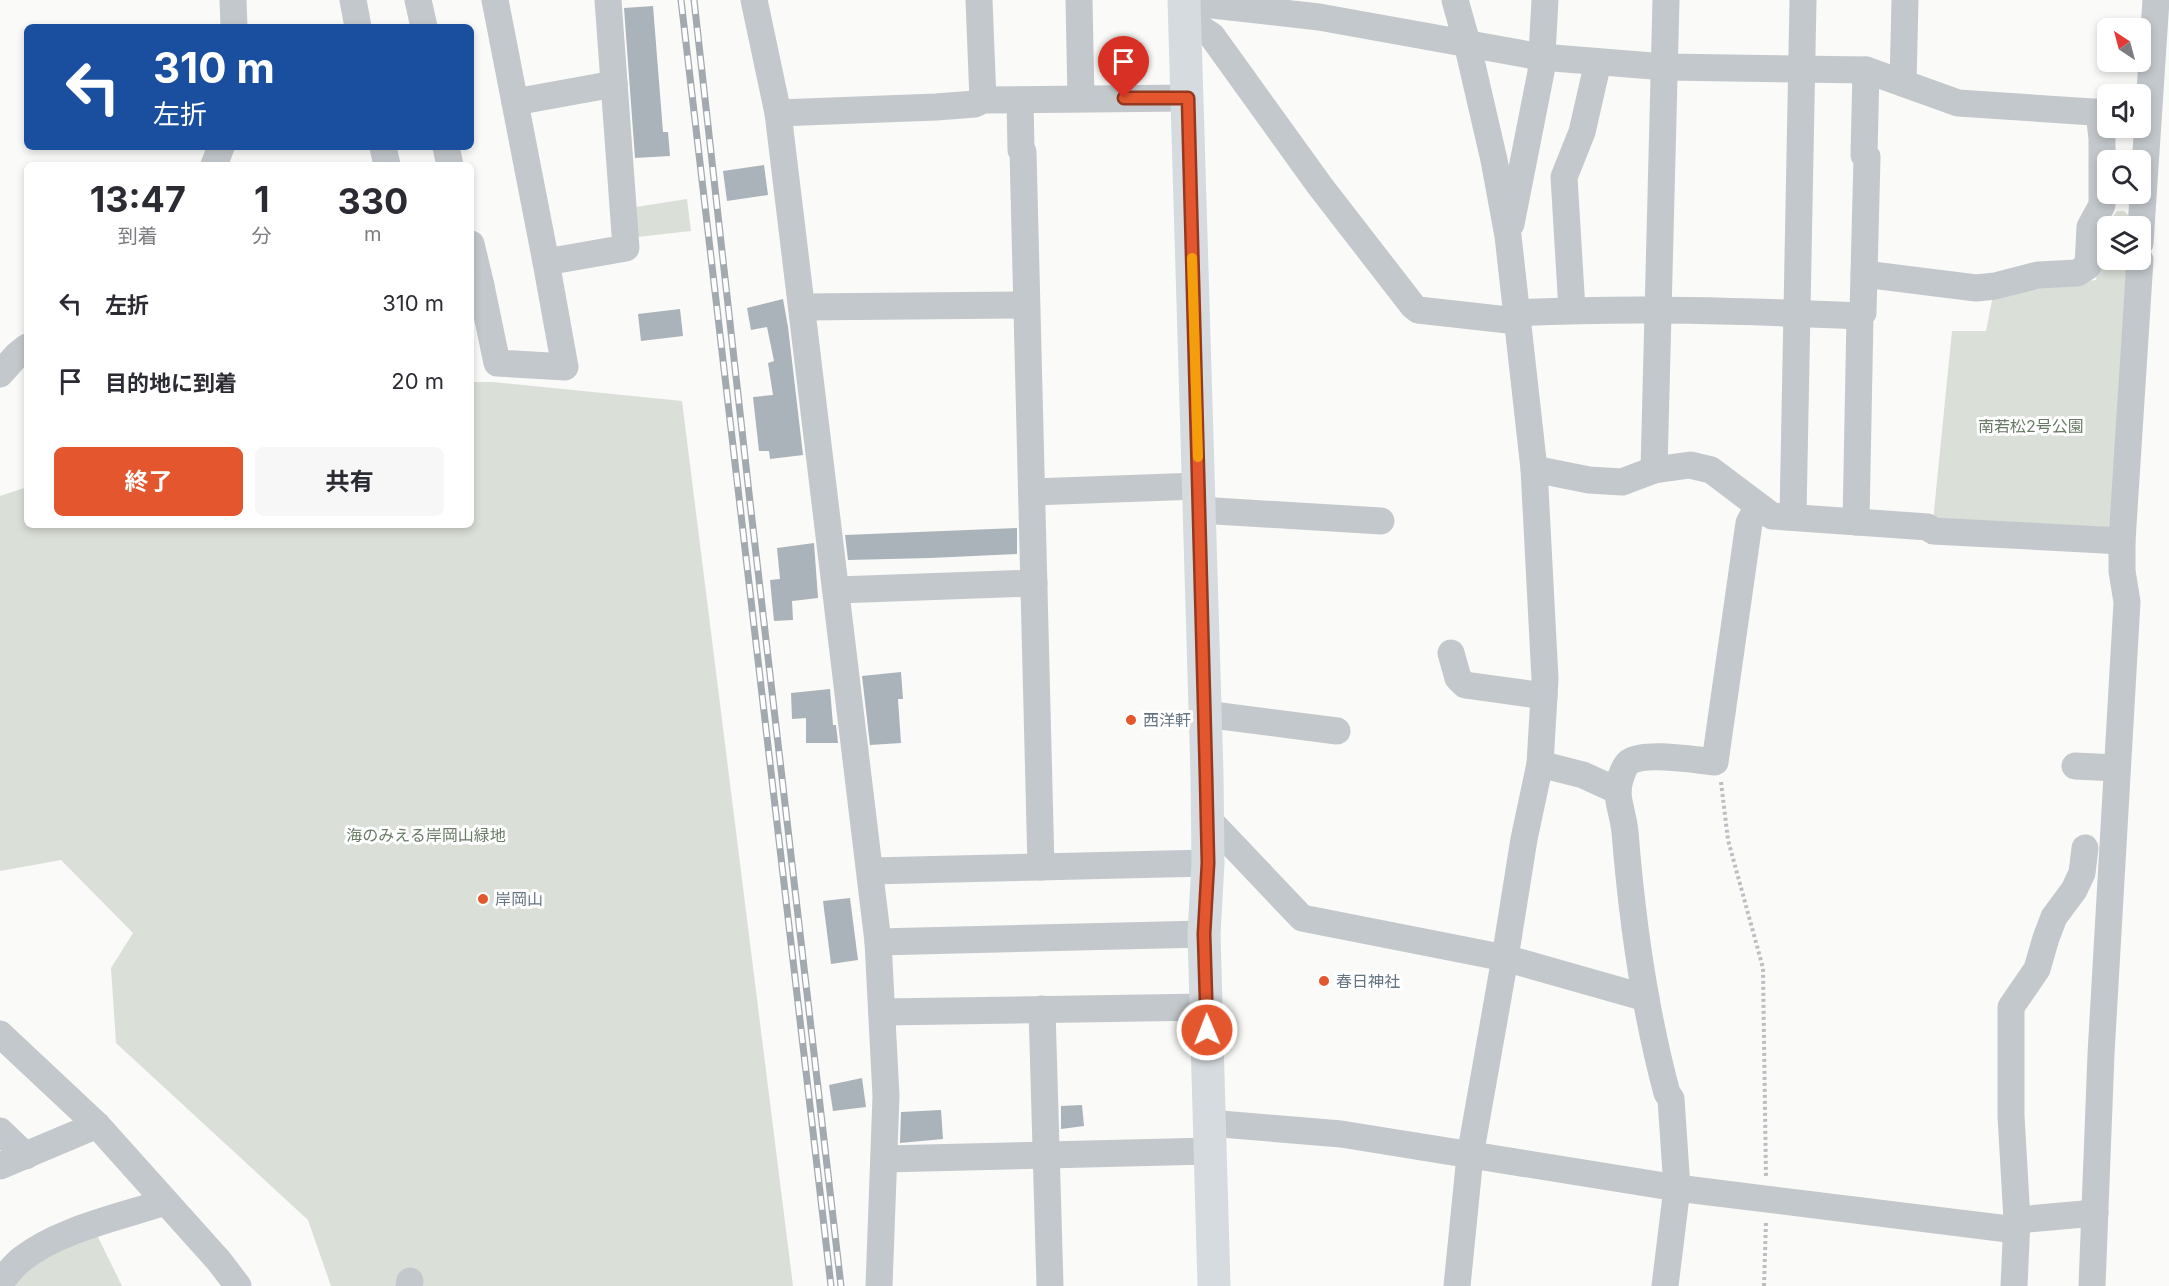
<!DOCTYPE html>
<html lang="ja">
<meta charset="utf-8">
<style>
:root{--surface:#fff;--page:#f7f7f7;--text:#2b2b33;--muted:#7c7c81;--accent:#e4572e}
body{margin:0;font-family:Inter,"Noto Sans JP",sans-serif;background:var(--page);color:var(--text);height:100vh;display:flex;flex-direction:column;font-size:22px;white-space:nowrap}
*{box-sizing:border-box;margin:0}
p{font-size:20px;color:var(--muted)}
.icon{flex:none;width:33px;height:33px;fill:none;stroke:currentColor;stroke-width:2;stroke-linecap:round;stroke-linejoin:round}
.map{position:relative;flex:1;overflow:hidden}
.side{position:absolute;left:24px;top:162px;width:450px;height:366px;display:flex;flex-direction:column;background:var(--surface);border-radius:9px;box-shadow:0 3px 9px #0003}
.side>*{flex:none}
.guide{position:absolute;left:24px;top:24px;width:450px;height:126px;border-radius:9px;box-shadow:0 3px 9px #0003;background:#1a4fa0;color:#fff;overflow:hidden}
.needle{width:39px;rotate:324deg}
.buttons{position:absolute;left:2097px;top:18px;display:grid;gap:12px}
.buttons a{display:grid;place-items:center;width:54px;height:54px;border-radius:9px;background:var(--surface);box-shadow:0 3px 9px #0003;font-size:30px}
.pin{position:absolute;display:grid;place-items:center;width:51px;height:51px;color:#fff;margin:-62px -26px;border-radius:50% 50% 50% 0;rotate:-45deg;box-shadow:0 0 6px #0007}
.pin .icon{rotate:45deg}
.me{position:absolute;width:66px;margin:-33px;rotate:359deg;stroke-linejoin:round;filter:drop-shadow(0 0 4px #0008)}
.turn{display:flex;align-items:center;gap:21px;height:126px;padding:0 30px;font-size:27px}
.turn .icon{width:78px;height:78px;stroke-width:2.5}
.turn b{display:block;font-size:42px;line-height:51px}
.eta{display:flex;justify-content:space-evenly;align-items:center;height:102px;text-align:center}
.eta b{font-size:36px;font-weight:700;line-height:42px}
.cta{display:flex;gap:12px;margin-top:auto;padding:12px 30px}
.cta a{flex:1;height:69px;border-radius:9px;background:var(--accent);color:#fff;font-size:24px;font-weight:700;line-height:69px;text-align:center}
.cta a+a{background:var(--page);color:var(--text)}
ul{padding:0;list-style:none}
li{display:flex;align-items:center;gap:18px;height:78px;padding:0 30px}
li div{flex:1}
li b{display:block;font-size:22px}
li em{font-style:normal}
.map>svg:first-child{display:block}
</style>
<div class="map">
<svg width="2169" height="1286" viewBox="0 0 2169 1286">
<rect width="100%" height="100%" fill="#fafaf8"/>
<g fill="#dadfd7">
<polygon points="687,199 691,231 637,237 636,207"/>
<polygon points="2117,211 2124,211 2131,218 2131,226 2108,226 2108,260 2129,260 2113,534 1933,521 1952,331 1986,331 1993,295 2037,286 2096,280 2102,231"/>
<polygon points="471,382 492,382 682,401 793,1286 331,1286 308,1220 116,1043 111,968 133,933 61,860 0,871 0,496 27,487 27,525 471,525"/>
<polygon points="96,1233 122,1286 8,1286 21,1271"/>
</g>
<g fill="#aab3b9">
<polygon points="653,6 663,132 668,132 670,156 635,158 624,8"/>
<polygon points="764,165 768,195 727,201 723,171"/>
<polygon points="783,299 788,327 803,455 770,459 769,451 759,451 753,397 773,395 768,363 774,361 767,327 751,330 747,308"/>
<polygon points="680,309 683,336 641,341 638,314"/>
<polygon points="1017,528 1017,554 930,558 848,560 845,535"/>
<polygon points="814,543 818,598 792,601 793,620 774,621 770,580 780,579 777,548"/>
<polygon points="901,672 903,699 898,699 901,743 870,745 862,676"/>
<polygon points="830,689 833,725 836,725 838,743 806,743 806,718 792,719 791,693"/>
<polygon points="850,898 858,960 831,964 823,901"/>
<polygon points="862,1078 866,1107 833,1111 829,1085"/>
<polygon points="1082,1105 1084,1126 1061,1129 1061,1106"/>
<polygon points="941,1110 943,1139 900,1143 901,1112"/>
</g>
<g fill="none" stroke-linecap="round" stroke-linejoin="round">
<g stroke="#bbbfc2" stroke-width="4" stroke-dasharray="3 3" stroke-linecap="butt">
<polyline points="1721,782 1728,840 1763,968 1766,1177"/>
<polyline points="1764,1286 1766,1221"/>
</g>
<g stroke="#c3c8cc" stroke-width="27">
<polyline points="233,0 234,27"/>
<polyline points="353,0 358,27"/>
<polyline points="418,0 424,27"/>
<polyline points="495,0 546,262 626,248 608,0"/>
<polyline points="754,0 778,113 878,942 886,1096 879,1286"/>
<polyline points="979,0 983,100"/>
<polyline points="1079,0 1081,98"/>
<polyline points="1455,0 1467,43 1494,160 1508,236 1534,469 1545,679 1540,764 1524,839 1505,958 1470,1156 1457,1286"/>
<polyline points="1185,2 1319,17 1541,57 1665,67 1866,70 1958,103 2108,113"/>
<polyline points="1185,18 1212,36 1320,186 1413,306 1418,310 1517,321"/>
<polyline points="1903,83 1905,0"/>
<polyline points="1020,100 1021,150 1023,152 1041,867"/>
<polyline points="515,102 614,84"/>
<polyline points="778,113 936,107 975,104 983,100 1188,98"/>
<polyline points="383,147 387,165"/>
<polyline points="446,147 450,165"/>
<polyline points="214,165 221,147"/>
<polyline points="1511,224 1541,72 1545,0"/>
<polyline points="2140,243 2156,0"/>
<polyline points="471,244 481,286"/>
<polyline points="1864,274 1976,288 1995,286 2038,275 2077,273 2088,266 2090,227 2102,205 2102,139 2099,112"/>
<polyline points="471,288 481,286 497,363 565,367 546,262"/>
<polyline points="802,307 1026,305"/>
<polyline points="1572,310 1564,177 1582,132 1598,62"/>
<path d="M1516 313C1631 307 1746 311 1860 316"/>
<polyline points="0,374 17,355 27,347"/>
<polyline points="1534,469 1589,480 1622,482 1654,470 1690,465 1711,470 1772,516 1928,527 1933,531 2122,541"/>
<polyline points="1654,470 1666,0"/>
<polyline points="1032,492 1199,486"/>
<polyline points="1199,510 1381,521"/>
<polyline points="1793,516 1803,0"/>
<polyline points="1856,522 1860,316 1863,313 1867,157 1864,155 1866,70"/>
<polyline points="837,590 1034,583"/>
<polyline points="1451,653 1458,678 1465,685 1544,696"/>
<polyline points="1205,714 1337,731"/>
<polyline points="1540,764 1583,775 1618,791"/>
<polyline points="2075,766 2117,768"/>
<polyline points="1207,818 1302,918 1505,958 1646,998"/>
<polyline points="870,871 1208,863"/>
<polyline points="878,942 1204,934"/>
<polyline points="1042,1009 1050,1286"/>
<polyline points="882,1012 1206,1007"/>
<polyline points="0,1034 97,1125 219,1261 238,1286"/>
<polyline points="1209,1123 1341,1134 1677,1188 2016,1230"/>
<polyline points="0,1131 26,1156"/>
<polyline points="884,1159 1210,1151"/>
<polyline points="0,1166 97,1125"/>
<polyline points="2017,1220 2095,1213"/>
<path d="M0 1283C7 1274 13 1266 22 1259 60 1229 120 1217 165 1202"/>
<polyline points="409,1286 410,1281"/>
<path d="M1665 1286 1677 1188 1671 1099 1667 1093C1644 1008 1632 920 1625 832 1624 819 1618 803 1618 792 1618 784 1623 767 1629 762 1645 751 1695 760 1715 762L1749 523 1758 506"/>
<polyline points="2014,1286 2017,1220 2011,1116 2011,1007 2037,969 2046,938 2054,917 2074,890 2082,873 2085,848"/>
<polyline points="2092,1286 2101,1054 2127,602 2122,571 2122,541 2140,260"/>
</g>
<polyline stroke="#d6dbdf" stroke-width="33" points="1184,0 1207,775 1208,863 1204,934 1214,1286"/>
<defs>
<g id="rail">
<polyline points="681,0 831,1286"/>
<polyline points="694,0 750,502 841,1286"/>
</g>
</defs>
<use href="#rail" stroke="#a2aab0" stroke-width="7"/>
<use href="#rail" stroke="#fff" stroke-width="4.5" stroke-dasharray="14" stroke-linecap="butt"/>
</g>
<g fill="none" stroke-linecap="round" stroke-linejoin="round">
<defs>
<polyline id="route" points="1124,98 1188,98 1206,775 1208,863 1204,934 1207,1030"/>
</defs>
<use href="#route" stroke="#94391e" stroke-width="15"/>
<use href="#route" stroke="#e4572e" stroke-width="10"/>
<polyline stroke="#f59e0b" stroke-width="10" points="1192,258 1198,457"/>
</g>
<g fill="#e4572e" stroke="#fff" stroke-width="2">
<circle cx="1131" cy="720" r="6"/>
<circle cx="483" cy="899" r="6"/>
<circle cx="1324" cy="981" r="6"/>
</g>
<g text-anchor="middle" stroke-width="6" stroke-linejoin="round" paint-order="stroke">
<g font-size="16" fill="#687a64" stroke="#fff">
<text x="2031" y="432">南若松2号公園</text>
<text x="426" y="841">海のみえる岸岡山緑地</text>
</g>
<g font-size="16" fill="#657683" stroke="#fff" text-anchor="start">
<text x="1143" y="726">西洋軒</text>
<text x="495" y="905">岸岡山</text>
<text x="1336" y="987">春日神社</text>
</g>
</g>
</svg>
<div class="buttons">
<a><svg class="needle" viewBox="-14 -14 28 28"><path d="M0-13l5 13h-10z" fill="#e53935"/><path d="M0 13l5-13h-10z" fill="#7c7c81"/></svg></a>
<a><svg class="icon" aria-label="sound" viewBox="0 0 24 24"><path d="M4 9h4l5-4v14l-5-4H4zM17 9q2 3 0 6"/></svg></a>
<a><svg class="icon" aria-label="search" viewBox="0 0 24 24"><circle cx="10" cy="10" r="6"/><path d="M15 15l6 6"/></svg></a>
<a><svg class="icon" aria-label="layers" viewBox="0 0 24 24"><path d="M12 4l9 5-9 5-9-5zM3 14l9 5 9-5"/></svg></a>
</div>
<div class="pin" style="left:1124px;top:98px;background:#d93025"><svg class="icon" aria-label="arrive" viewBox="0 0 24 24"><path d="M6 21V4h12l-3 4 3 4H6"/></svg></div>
<svg class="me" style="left:1207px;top:1030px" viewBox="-20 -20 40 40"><circle r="17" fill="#e4572e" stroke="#fff" stroke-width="3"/><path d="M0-11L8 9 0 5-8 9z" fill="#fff"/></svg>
<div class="guide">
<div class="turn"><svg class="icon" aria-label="left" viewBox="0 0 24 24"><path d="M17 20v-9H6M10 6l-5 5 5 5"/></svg><div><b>310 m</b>左折</div></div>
</div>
<section class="side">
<div class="eta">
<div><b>13:47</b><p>到着</p></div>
<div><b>1</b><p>分</p></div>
<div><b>330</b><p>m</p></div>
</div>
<ul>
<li><svg class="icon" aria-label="left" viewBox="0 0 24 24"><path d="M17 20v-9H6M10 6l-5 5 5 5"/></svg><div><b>左折</b></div><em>310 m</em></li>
<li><svg class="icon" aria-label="arrive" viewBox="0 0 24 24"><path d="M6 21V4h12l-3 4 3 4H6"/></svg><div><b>目的地に到着</b></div><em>20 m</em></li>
</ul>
<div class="cta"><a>終了</a><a>共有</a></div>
</section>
</div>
